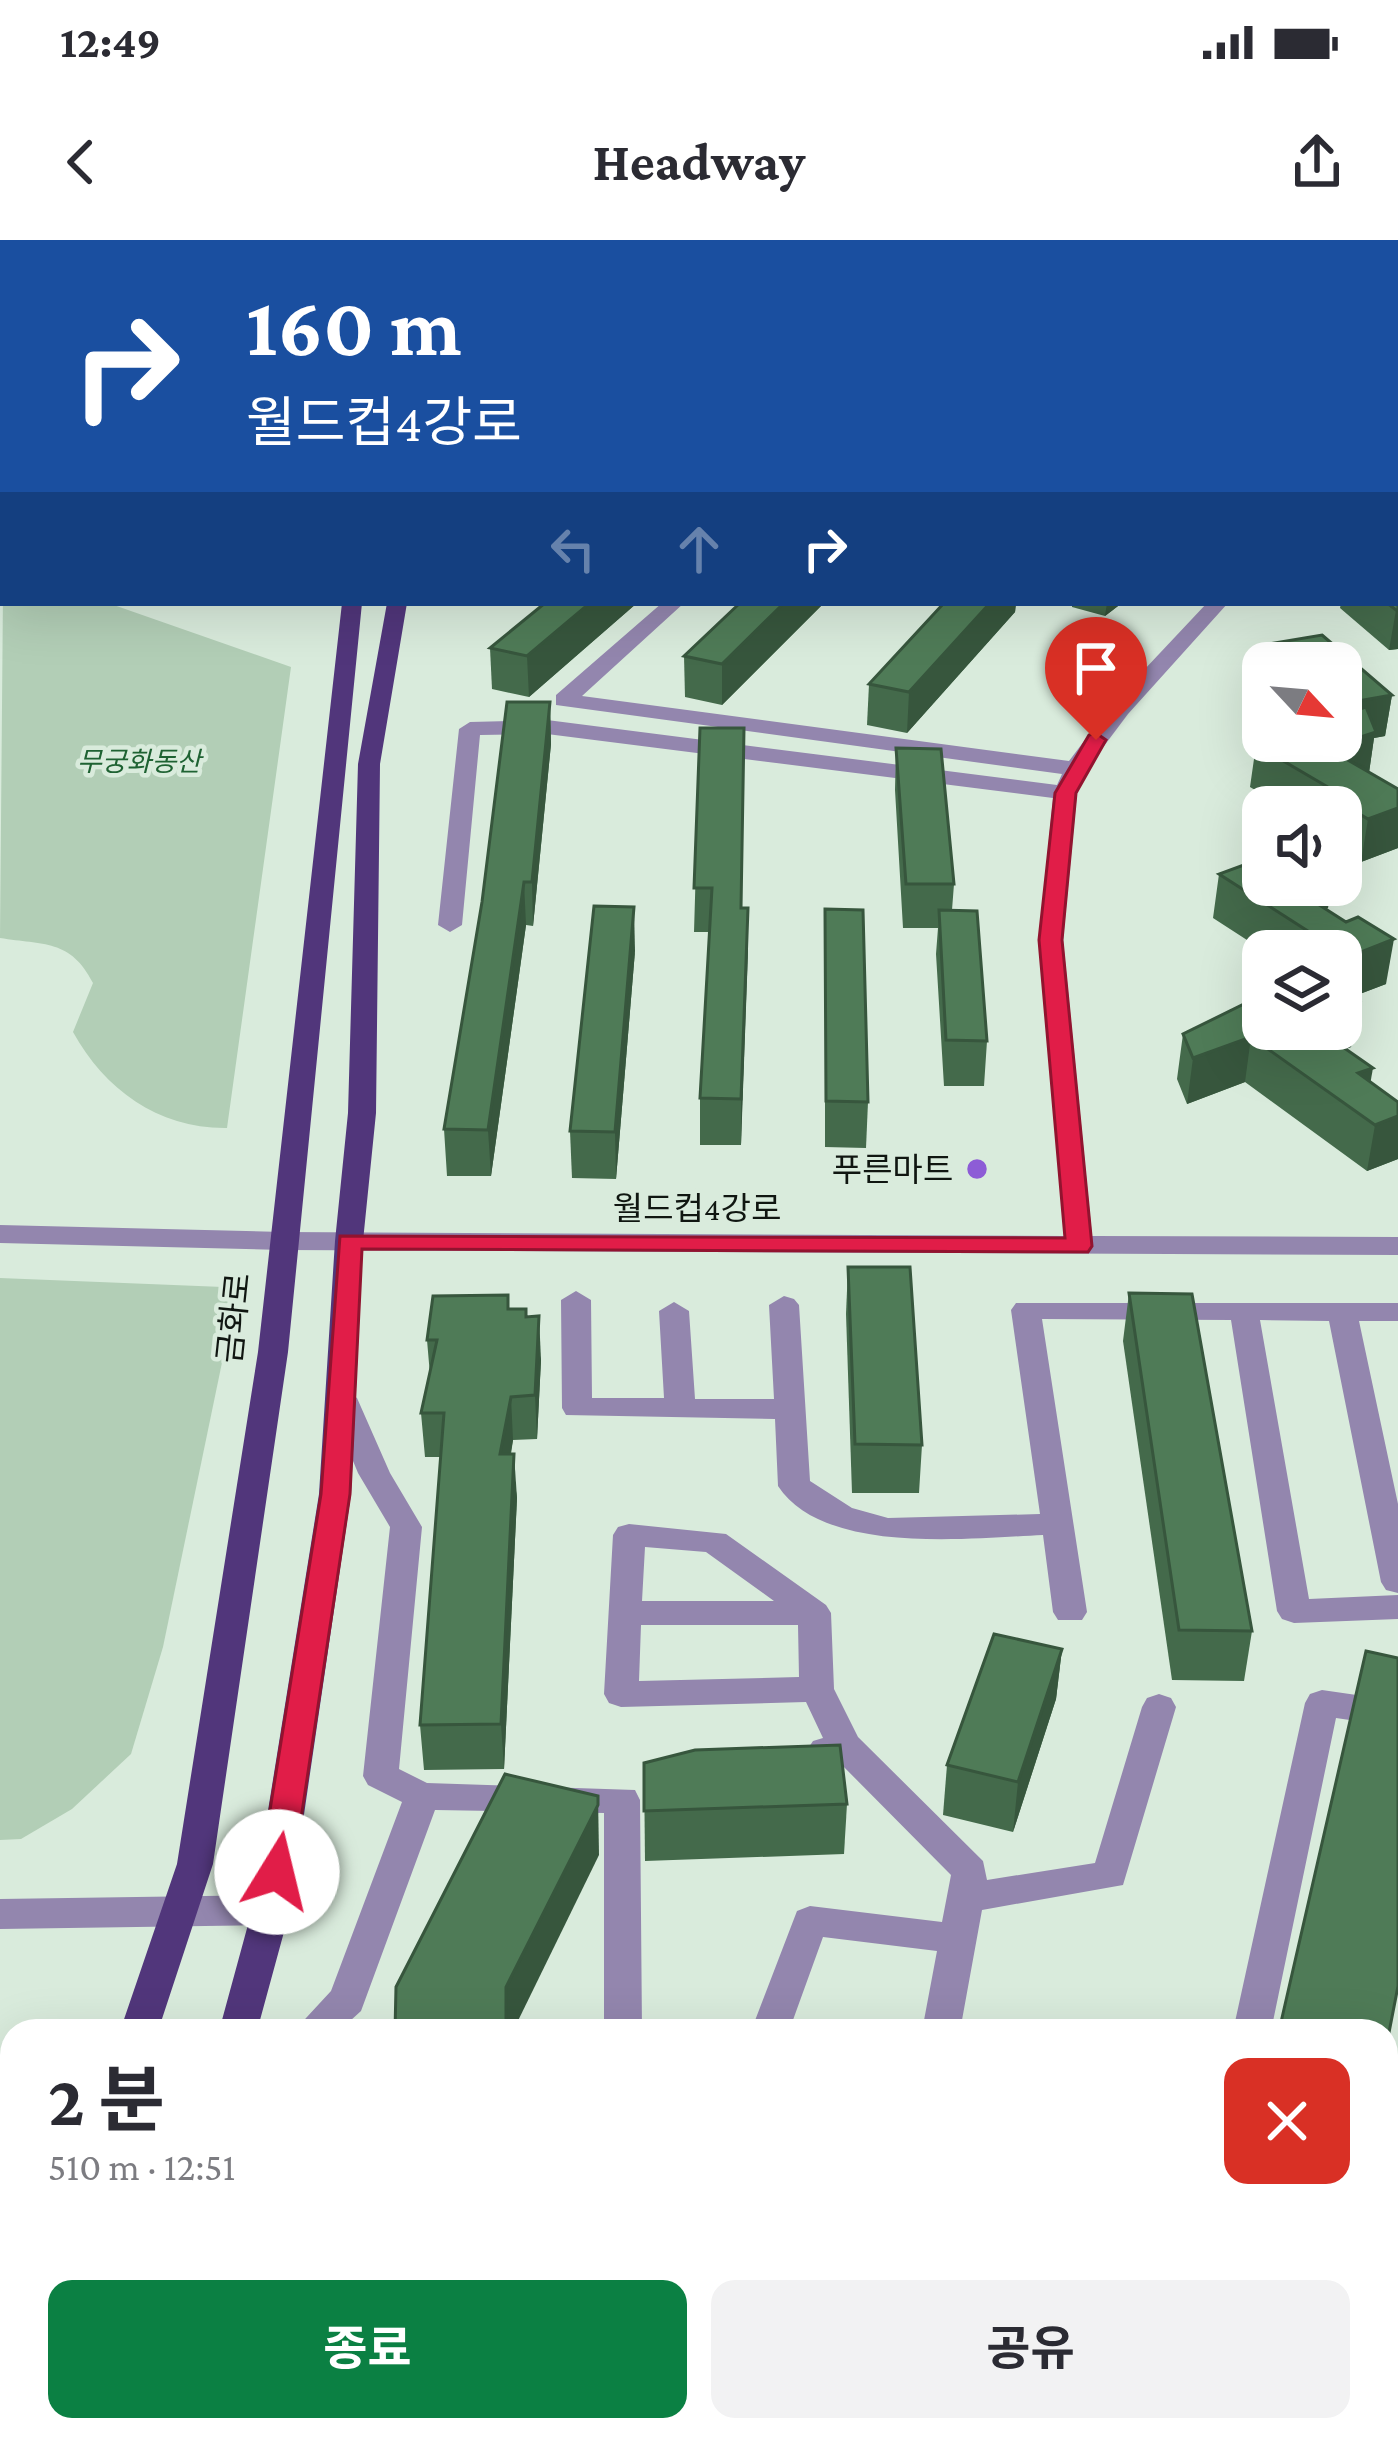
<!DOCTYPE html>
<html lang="ko">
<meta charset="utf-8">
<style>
:root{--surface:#fff;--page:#f2f2f3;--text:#2b2b33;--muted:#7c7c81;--accent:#0b8043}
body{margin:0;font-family:"Crimson Pro","Noto Sans KR",serif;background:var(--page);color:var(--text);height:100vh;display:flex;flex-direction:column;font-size:45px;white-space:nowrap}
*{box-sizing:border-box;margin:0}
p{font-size:39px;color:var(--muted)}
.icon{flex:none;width:66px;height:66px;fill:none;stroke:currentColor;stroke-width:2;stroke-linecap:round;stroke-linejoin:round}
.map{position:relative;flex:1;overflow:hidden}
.panel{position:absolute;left:0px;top:1779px;width:1398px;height:423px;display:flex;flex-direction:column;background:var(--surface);border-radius:36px 36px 0 0;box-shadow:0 12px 48px #0002}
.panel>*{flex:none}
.top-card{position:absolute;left:0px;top:0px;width:1398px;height:366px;box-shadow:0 12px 48px #0002;background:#1a4fa0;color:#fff;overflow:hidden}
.needle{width:78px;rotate:116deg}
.buttons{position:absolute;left:1242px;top:402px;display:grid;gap:24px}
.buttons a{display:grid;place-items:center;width:120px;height:120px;border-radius:24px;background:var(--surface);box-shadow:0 12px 48px #0002;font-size:60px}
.pin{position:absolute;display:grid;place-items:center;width:102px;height:102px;color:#fff;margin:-123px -51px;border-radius:50% 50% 50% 0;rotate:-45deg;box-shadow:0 0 12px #0007}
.pin .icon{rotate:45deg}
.me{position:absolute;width:132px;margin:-66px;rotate:9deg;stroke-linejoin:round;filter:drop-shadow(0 0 9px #0008)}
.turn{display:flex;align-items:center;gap:42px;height:252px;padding:0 48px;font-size:54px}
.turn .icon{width:156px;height:156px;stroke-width:2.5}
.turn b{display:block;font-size:84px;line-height:102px}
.lanes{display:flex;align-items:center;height:114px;padding:0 48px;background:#0003;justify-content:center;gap:60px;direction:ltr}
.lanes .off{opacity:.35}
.round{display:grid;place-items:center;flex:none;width:126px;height:126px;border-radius:24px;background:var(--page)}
.summary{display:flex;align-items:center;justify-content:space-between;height:204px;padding:0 48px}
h1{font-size:72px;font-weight:700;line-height:90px}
.button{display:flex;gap:24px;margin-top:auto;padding:24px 48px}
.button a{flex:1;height:138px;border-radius:24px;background:var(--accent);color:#fff;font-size:48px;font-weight:700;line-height:138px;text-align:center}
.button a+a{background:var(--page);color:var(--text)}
.status{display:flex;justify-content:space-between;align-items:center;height:84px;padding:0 60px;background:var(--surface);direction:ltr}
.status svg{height:33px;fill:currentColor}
header{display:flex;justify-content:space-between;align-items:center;height:156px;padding:0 48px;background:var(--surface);font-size:54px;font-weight:700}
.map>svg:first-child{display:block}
</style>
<div class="status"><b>12:49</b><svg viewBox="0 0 49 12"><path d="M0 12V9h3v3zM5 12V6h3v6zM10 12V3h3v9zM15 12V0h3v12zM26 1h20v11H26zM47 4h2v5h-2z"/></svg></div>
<header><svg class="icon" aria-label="back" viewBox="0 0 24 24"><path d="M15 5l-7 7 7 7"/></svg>Headway<svg class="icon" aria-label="share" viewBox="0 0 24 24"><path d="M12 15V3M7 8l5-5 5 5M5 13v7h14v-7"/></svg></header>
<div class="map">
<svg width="1398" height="2200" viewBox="0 0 1398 2200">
<rect width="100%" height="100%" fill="#d9ebdc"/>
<g fill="#b2ceb6">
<path d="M3 352V363H108L291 427 227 888C159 889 105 850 73 792L93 743C71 699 43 705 0 698Z"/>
<polygon points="0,1038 223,1047 236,1055 163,1407 131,1514 72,1569 21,1599 0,1600"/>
</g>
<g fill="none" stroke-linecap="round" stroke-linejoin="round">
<g fill="#9386ae" fill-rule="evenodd">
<polygon points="287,0 304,0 306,3 289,3"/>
<polygon points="466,0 490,0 492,3 468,3"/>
<polygon points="800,0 838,0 840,3 802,3"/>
<polygon points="910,0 976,0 978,3 912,3"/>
<polygon points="1126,0 1142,0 1125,3"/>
<polygon points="1151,0 1167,0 1150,3"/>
<polygon points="1395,259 1398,260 1398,272 1395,271"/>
<polygon points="662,363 684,363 582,456 1069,521 1112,464 1207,363 1228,363 1128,474 1086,530 1077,553 1063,700 1092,996 1398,997 1398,1015 283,1010 0,1003 0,985 283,992 1064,996 1039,700 1053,558 547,494 480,495 462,685 450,692 438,685 459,489 470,482 547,480 1057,545 1062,534 556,465 556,455"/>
<path d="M576 1051 591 1060 592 1158H664L659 1071 674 1062 689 1071 695 1159H774L769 1065 784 1056 794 1059 799 1065 810 1241 852 1268 888 1278 1040 1274 1011 1070 1016 1063H1398V1081H1359L1398 1264V1353L1386 1350 1381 1342 1329 1081 1260 1080 1309 1359 1398 1355V1379L1294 1383 1282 1379 1277 1371 1231 1080 1042 1079 1087 1372 1082 1380H1058L1053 1372 1043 1295C971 1298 824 1316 778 1246L775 1179 566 1175 562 1168 561 1060Z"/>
<polygon points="342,1148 357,1158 390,1233 422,1287 399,1529 427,1543 635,1550 640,1560 642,1791 604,1791 604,1573 435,1570 361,1771 339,1791 294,1791 331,1751 402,1562 368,1545 363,1536 390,1287 358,1233 327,1158"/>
<path d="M629 1284 726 1294 826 1365 831 1373 834 1449 858 1497 983 1621 987 1640 1095 1623 1142 1467 1147 1458 1159 1454 1171 1458 1176 1467 1123 1645 982 1670 960 1791H922L937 1711 823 1697 789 1791H751L797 1671 810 1666 942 1682 951 1635 837 1520 813 1519 807 1510 813 1501 823 1498 806 1462 621 1467 609 1463 604 1454 613 1295 618 1287ZM645 1307 706 1312 774 1361H642ZM641 1385H798L799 1437 639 1441Z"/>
<polygon points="1322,1450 1398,1461 1398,1487 1336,1478 1271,1791 1233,1791 1305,1463 1310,1454"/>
<polygon points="271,1655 284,1660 290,1670 284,1680 271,1685 0,1689 0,1659"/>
<polygon points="1386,2171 1398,2175 1398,2200 1352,2200 1347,2190 1386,2190"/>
<polygon points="796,2190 840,2190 836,2200 792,2200"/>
<polygon points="932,2190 979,2190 983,2200 937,2200"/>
<polygon points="1084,2190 1143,2190 1147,2200 1089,2200"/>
</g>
<g fill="#51367b" fill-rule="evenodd">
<polygon points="305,0 321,0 322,3 306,3"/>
<rect x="338" y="0" width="16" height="3"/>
<polygon points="342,363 362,363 288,1112 213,1624 158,1791 120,1791 177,1624 258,1112"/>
<polygon points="387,363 407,363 380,524 376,873 363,1001 351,1254 290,1670 257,1791 219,1791 252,1670 319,1254 335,1001 348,873 358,524"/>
<polygon points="12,2049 12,2107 0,2111 0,2054"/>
<polygon points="88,2190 132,2190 129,2200 85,2200"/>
</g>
</g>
<g fill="#446a4b">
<polygon points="1024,0 1121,0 1120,3 1023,3"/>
<rect x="1395" y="67" width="3" height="59"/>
<polygon points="1398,197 1398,236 1395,235 1395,199"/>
<polygon points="1398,321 1398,409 1389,410 1340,368 1341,363 1395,363"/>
<polygon points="545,363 637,363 529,457 492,449 490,408"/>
<polygon points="740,363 824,363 722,465 685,457 684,416"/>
<polygon points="944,363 1016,363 1015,372 907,493 867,485 869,444"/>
<polygon points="1072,363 1122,363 1105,376 1072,367"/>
<polygon points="1322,395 1392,455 1385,496 1374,498 1369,532 1398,549 1398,608 1361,622 1341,610 1341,567 1284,567 1250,547 1256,505 1266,501 1341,501 1341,423 1265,423 1268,404"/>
<polygon points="550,462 551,504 533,686 526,685 491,936 447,936 444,889"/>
<polygon points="700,488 741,668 748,668 741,905 700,905 700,858 709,692 694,692"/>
<polygon points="896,508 954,644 952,670 987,801 984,846 944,846 936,714 938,688 903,688 895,550"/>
<polygon points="1219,634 1328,668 1326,669 1386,744 1352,757 1359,761 1351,807 1346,809 1371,842 1398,862 1398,919 1367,931 1245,842 1187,864 1177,839 1183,794 1253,768 1341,789 1341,711 1264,711 1213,678"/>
<polygon points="825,669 868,862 866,908 825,907"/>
<polygon points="635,711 616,939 572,938 570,891"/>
<polygon points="848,1027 922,1205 919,1253 852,1253 846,1074"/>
<polygon points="1129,1053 1252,1391 1244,1441 1172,1440 1123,1101"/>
<polygon points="508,1055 509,1069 526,1077 541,1120 537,1199 513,1200 511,1214 517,1258 504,1529 424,1530 420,1485 441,1217 425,1217 421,1173 430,1135 427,1100"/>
<polygon points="1062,1409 1056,1459 1013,1592 943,1575 947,1525"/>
<polygon points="644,1523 847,1564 844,1614 645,1621"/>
</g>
<g fill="#37563d">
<polygon points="590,363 637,363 529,457 527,416"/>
<polygon points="784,363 824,363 722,465 722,424"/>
<polygon points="990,363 1016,363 1015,372 907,493 909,452"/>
<polygon points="1107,363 1122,363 1105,376"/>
<polygon points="1396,370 1398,370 1398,409 1389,410"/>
<polygon points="1392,455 1385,496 1374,498 1369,533 1327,508 1341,501 1341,464"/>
<polygon points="550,462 551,504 533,686 532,642"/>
<polygon points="1398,568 1398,608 1361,622 1368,579"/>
<polygon points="524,642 526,685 491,936 488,890"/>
<polygon points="1284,645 1332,645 1328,668 1293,681"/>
<polygon points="634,667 635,711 616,939 615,892"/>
<polygon points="748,668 748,712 741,905 741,859"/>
<polygon points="1394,699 1386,744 1341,761 1341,720"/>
<polygon points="1359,761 1351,807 1299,827 1305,789 1341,789 1341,768"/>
<polygon points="1251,797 1245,842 1187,864 1193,818"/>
<polygon points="1373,828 1365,873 1358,833"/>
<polygon points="1398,876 1398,919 1367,931 1375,885"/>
<polygon points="539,1076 541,1120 537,1199 535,1155"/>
<polygon points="511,1157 513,1200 502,1258 500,1214"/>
<polygon points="514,1214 517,1258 504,1529 501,1484"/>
<polygon points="1062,1409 1056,1459 1013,1592 1018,1542"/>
<polygon points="598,1556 599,1615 513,1791 506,1791 506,1747"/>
<polygon points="706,2190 721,2190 718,2200 702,2200"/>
</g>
<g fill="#4f7b57" stroke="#37563d" stroke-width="3">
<polygon points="706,0 752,0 764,2 702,3"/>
<polygon points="1024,0 1080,0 1079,3 1023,3"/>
<polygon points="1340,0 1398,0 1398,26 1396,26 1398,66 1395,66 1395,3 1336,3"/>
<polygon points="1395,69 1398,80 1398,100 1395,99"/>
<polygon points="1395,321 1398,321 1398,370 1396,370 1387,363 1395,363"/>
<polygon points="545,363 590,363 527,416 490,408"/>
<polygon points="740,363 784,363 722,424 684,416"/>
<polygon points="944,363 990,363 909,452 869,444"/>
<polygon points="1322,395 1392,455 1341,464 1341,423 1289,423 1268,404"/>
<polygon points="507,462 550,462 532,642 524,642 488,890 444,889 482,662"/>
<polygon points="1366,467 1376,492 1327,508 1398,549 1398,568 1368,579 1336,560 1345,557 1256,505 1266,501 1341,501 1341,475"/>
<polygon points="700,488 744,488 741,668 748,668 741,859 700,858 712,648 694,648"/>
<polygon points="896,508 941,509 954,644 906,644"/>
<polygon points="1263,618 1263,645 1288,645 1346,682 1358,677 1394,699 1341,720 1341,711 1323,711 1304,699 1314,695 1219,634"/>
<polygon points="594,666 634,667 615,892 570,891"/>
<polygon points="825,669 863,670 868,862 826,861"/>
<polygon points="939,670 977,671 987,801 946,800"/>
<polygon points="1341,749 1359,761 1341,768"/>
<polygon points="1246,763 1253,768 1263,764 1263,789 1317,789 1373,828 1358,833 1398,862 1398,876 1375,885 1251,797 1193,818 1183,794"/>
<polygon points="848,1027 910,1027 922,1205 855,1204"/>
<polygon points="1129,1053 1192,1054 1252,1391 1179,1390"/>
<polygon points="508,1055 508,1069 526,1069 526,1077 539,1076 535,1155 511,1157 500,1214 514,1214 501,1484 420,1485 444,1173 421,1173 437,1100 427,1100 433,1056"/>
<polygon points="994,1394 1062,1409 1018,1542 947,1525"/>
<polygon points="1366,1411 1398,1418 1398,1746 1386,1808 1386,1791 1279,1791"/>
<polygon points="840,1505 847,1564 644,1571 644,1523 695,1510"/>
<polygon points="505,1534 598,1556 598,1565 506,1747 506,1791 395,1791 396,1747"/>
<polygon points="597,2190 706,2190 702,2200 594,2200"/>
</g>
<polygon fill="#e11d48" stroke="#92132f" stroke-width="3" points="1096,493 1106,500 1076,553 1062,700 1092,1006 1088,1012 362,1009 350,1254 293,1632 288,1641 277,1645 265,1641 260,1632 321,1254 340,996 1065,998 1039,700 1055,553 1089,495"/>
<circle fill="#8d5cd6" stroke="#d9ebdc" stroke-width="4.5" cx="977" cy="929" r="12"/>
<g text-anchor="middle" stroke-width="9" stroke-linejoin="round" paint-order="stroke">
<g font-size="27" font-style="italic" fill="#1e6232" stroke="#d9ebdc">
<text x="139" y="531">무궁화동산</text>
</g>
<g font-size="33" fill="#101611" stroke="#d9ebdc" text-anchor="end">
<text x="953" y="941">푸른마트</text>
</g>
<g font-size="33" fill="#101611" stroke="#d9ebdc">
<text x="697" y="980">월드컵4강로</text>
<text transform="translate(233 1078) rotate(-84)" y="12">금화로</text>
</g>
</g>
</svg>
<div class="buttons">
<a><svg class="needle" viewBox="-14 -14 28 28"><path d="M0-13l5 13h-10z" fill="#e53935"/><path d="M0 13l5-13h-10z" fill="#7c7c81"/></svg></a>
<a><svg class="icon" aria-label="sound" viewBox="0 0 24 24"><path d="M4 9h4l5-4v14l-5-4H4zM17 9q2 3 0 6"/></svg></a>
<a><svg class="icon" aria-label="layers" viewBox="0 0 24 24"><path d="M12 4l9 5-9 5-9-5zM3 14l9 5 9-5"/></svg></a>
</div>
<div class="pin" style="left:1096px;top:500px;background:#d93025"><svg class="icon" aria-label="arrive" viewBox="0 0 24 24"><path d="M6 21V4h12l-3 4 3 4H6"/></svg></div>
<svg class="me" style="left:277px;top:1632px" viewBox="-20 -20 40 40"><circle r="19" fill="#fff"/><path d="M0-13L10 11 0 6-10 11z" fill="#e11d48"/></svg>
<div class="top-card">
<div class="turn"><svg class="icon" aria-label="right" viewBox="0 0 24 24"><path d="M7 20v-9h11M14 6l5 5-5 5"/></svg><div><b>160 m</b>월드컵4강로</div></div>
<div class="lanes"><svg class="icon off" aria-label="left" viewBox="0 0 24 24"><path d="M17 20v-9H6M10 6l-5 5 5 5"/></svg><svg class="icon off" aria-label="ahead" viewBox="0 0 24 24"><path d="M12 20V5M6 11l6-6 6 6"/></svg><svg class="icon" aria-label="right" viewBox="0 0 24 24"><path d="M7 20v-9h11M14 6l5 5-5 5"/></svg></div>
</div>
<section class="panel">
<div class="summary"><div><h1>2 분</h1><p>510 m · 12:51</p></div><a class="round" style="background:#d93025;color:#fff"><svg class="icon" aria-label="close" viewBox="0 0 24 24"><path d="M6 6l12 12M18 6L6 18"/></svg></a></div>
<div class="button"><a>종료</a><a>공유</a></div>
</section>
</div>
